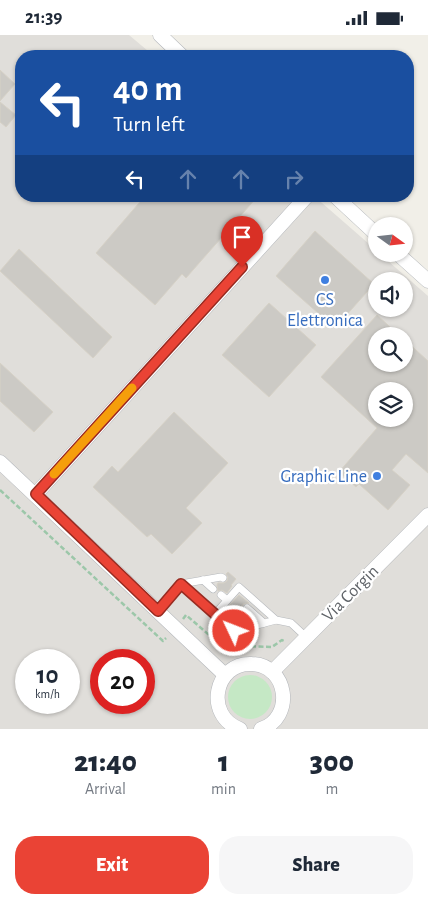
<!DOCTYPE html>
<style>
:root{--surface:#fff;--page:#f6f6f7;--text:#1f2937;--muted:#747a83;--accent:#ea4335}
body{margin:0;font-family:"Alegreya Sans",sans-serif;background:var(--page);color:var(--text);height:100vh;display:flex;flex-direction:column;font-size:19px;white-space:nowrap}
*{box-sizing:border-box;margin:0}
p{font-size:16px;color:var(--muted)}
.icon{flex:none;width:28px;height:28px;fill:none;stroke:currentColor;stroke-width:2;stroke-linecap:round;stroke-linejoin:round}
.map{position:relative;height:694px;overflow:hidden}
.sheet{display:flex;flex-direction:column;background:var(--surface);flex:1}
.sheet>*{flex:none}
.top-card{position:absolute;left:15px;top:15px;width:399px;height:152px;border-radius:20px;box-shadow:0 1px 4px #0004;background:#1a4fa0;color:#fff;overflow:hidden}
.needle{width:32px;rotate:105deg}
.buttons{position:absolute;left:368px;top:182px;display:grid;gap:10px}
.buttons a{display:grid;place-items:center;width:45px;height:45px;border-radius:50%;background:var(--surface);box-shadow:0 1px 4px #0004;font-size:25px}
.speed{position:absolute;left:15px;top:614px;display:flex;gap:10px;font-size:25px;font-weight:700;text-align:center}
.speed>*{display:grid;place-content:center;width:65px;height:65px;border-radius:50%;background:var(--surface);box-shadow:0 1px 4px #0004;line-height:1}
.speed small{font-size:12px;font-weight:400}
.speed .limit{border:8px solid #d22;background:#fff;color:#111}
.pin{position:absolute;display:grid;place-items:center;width:42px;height:42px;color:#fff;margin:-51px -21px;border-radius:50% 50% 50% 0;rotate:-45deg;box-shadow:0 0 5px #0007}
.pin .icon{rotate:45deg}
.me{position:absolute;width:55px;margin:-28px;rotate:313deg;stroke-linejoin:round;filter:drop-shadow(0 0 4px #0008)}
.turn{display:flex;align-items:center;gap:18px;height:105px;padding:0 15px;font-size:22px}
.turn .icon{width:65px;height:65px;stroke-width:2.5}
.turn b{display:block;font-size:35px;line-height:42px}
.lanes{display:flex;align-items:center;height:48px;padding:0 15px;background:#0003;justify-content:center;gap:25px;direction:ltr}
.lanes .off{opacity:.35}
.eta{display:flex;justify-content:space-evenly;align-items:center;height:85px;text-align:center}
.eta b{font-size:30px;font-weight:800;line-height:35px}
.action{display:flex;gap:10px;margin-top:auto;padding:10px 15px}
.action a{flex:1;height:58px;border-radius:20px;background:var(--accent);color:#fff;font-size:20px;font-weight:800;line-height:58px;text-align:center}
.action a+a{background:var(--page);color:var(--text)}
.status{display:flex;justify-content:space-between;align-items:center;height:35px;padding:0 25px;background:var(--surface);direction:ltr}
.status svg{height:14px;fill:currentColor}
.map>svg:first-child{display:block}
</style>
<div class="status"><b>21:39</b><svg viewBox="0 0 49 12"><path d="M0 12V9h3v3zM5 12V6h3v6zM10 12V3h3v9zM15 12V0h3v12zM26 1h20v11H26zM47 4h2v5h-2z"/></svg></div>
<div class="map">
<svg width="428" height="694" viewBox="0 0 428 694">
<rect width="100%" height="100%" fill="#f1efe8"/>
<path fill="#e0deda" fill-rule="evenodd" d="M0 0H129L154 21H21V161H314L376 215V219H380L428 261V694H0ZM376 246H404V274H376ZM376 301H404V329H376ZM376 356H404V384H376ZM26 625H69V668H26ZM101 625H144V668H101Z"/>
<circle fill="#c5e8c5" cx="250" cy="662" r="22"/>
<g fill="#cccac5" stroke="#d6d1c6" fill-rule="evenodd">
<polygon points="0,35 15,49 0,66"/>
<polygon points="0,67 16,80 6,92 0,87"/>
<polygon points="145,161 258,161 186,243 182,239 155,270 96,218"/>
<polygon points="315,196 374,249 335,293 276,241"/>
<polygon points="19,214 112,302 93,323 0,236"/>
<polygon points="269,268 316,310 269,362 222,320"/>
<path d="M377 280 400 301H376V329H404V304L428 326V438L406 419 392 435 410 450 388 475 359 449 356 452 339 437 377 393 321 342ZM376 356H404V384H376Z"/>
<polygon points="0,328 53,377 34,397 0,366"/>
<polygon points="174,377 228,428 186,473 202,488 172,519 151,499 147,502 93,452 112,431 118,437"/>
<polygon points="228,537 236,544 231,550 232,551 227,558 222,555 218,556 217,550 218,548 224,548 227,546 228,542 226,539"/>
<polygon points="239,560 249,568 243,569 242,572 243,577 239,581 232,581 231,585 224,580 228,576 226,574"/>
</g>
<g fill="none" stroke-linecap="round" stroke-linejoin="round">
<defs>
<g id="service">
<polyline points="203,545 213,554"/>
<polyline points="181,549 221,542 223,543"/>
<polyline points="221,560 227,565"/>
<polyline points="247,573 264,588"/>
<polyline points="158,576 181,549 215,579 239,552 276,585 291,588 306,602"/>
<polyline points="215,579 234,596 276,585"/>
<polyline points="236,585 245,593"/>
</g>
<g id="minor">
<polyline points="160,0 182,21"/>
<polyline points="335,161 376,199"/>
<polyline points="398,219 428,246"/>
<polyline points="0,427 225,640"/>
<polyline points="36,459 307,161"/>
<polyline points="272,637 428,480"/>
<path d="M240 694C204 681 214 627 252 629 288 630 295 683 261 694"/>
</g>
</defs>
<use href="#service" stroke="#b5b8bc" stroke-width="8"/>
<use href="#minor" stroke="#b5b8bc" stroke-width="15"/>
<g stroke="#9cc7a9" stroke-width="2.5" stroke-dasharray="5 2.5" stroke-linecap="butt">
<polyline points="0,455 163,606 166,603"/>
<polyline points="183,584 186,580 223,612 231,614 245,611 272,612 282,605 284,606"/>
</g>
<use href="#service" stroke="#fff" stroke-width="7"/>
<use href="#minor" stroke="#fff" stroke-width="14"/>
</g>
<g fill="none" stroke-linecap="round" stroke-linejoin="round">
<defs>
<polyline id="route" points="234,596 181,549 158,576 36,459 242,232"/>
</defs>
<use href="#route" stroke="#982c22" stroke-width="12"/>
<use href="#route" stroke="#ea4335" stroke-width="9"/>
<polyline stroke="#f59e0b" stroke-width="9" points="54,439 132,353"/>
</g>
<g fill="#3f7fe0" stroke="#fff" stroke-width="2">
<circle cx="325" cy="245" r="5"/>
<circle cx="377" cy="441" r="5"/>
</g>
<g text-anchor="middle" stroke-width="4.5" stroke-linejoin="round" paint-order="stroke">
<g font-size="18" fill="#366cbe" stroke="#fff">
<text x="325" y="270">CS<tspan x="325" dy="21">Elettronica</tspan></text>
<text x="367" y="447" text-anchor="end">Graphic Line</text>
</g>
<g font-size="18" fill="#5f6368" stroke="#fff">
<text transform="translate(350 558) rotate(-45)" y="6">Via Corgin</text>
</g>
</g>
</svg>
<div class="buttons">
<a><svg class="needle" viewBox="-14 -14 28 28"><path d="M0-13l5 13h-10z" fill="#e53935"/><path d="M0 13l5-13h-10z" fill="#747a83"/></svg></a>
<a><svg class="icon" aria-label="sound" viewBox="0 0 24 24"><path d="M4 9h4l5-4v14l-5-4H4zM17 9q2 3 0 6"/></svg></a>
<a><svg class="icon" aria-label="search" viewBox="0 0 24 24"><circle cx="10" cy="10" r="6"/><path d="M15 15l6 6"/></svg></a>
<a><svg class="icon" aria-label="layers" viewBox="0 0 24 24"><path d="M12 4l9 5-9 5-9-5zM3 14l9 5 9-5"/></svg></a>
</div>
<div class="speed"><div>10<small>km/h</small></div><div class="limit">20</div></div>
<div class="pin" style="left:242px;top:232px;background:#d93025"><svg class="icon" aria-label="arrive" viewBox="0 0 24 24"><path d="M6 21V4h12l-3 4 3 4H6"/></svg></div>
<svg class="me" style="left:234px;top:596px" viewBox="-20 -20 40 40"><circle r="17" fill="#ea4335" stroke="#fff" stroke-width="3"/><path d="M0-11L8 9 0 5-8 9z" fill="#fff"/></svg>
<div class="top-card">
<div class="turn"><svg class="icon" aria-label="left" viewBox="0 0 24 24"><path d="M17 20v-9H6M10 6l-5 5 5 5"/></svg><div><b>40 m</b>Turn left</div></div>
<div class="lanes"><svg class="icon" aria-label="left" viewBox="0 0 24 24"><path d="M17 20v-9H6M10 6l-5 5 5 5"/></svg><svg class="icon off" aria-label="ahead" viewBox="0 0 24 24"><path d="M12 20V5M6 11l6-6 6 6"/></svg><svg class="icon off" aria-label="ahead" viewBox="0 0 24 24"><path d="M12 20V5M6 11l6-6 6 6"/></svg><svg class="icon off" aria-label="right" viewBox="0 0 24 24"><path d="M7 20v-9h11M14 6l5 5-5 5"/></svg></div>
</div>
</div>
<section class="sheet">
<div class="eta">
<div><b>21:40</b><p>Arrival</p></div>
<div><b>1</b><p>min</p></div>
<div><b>300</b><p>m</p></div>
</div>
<div class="action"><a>Exit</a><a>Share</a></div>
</section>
